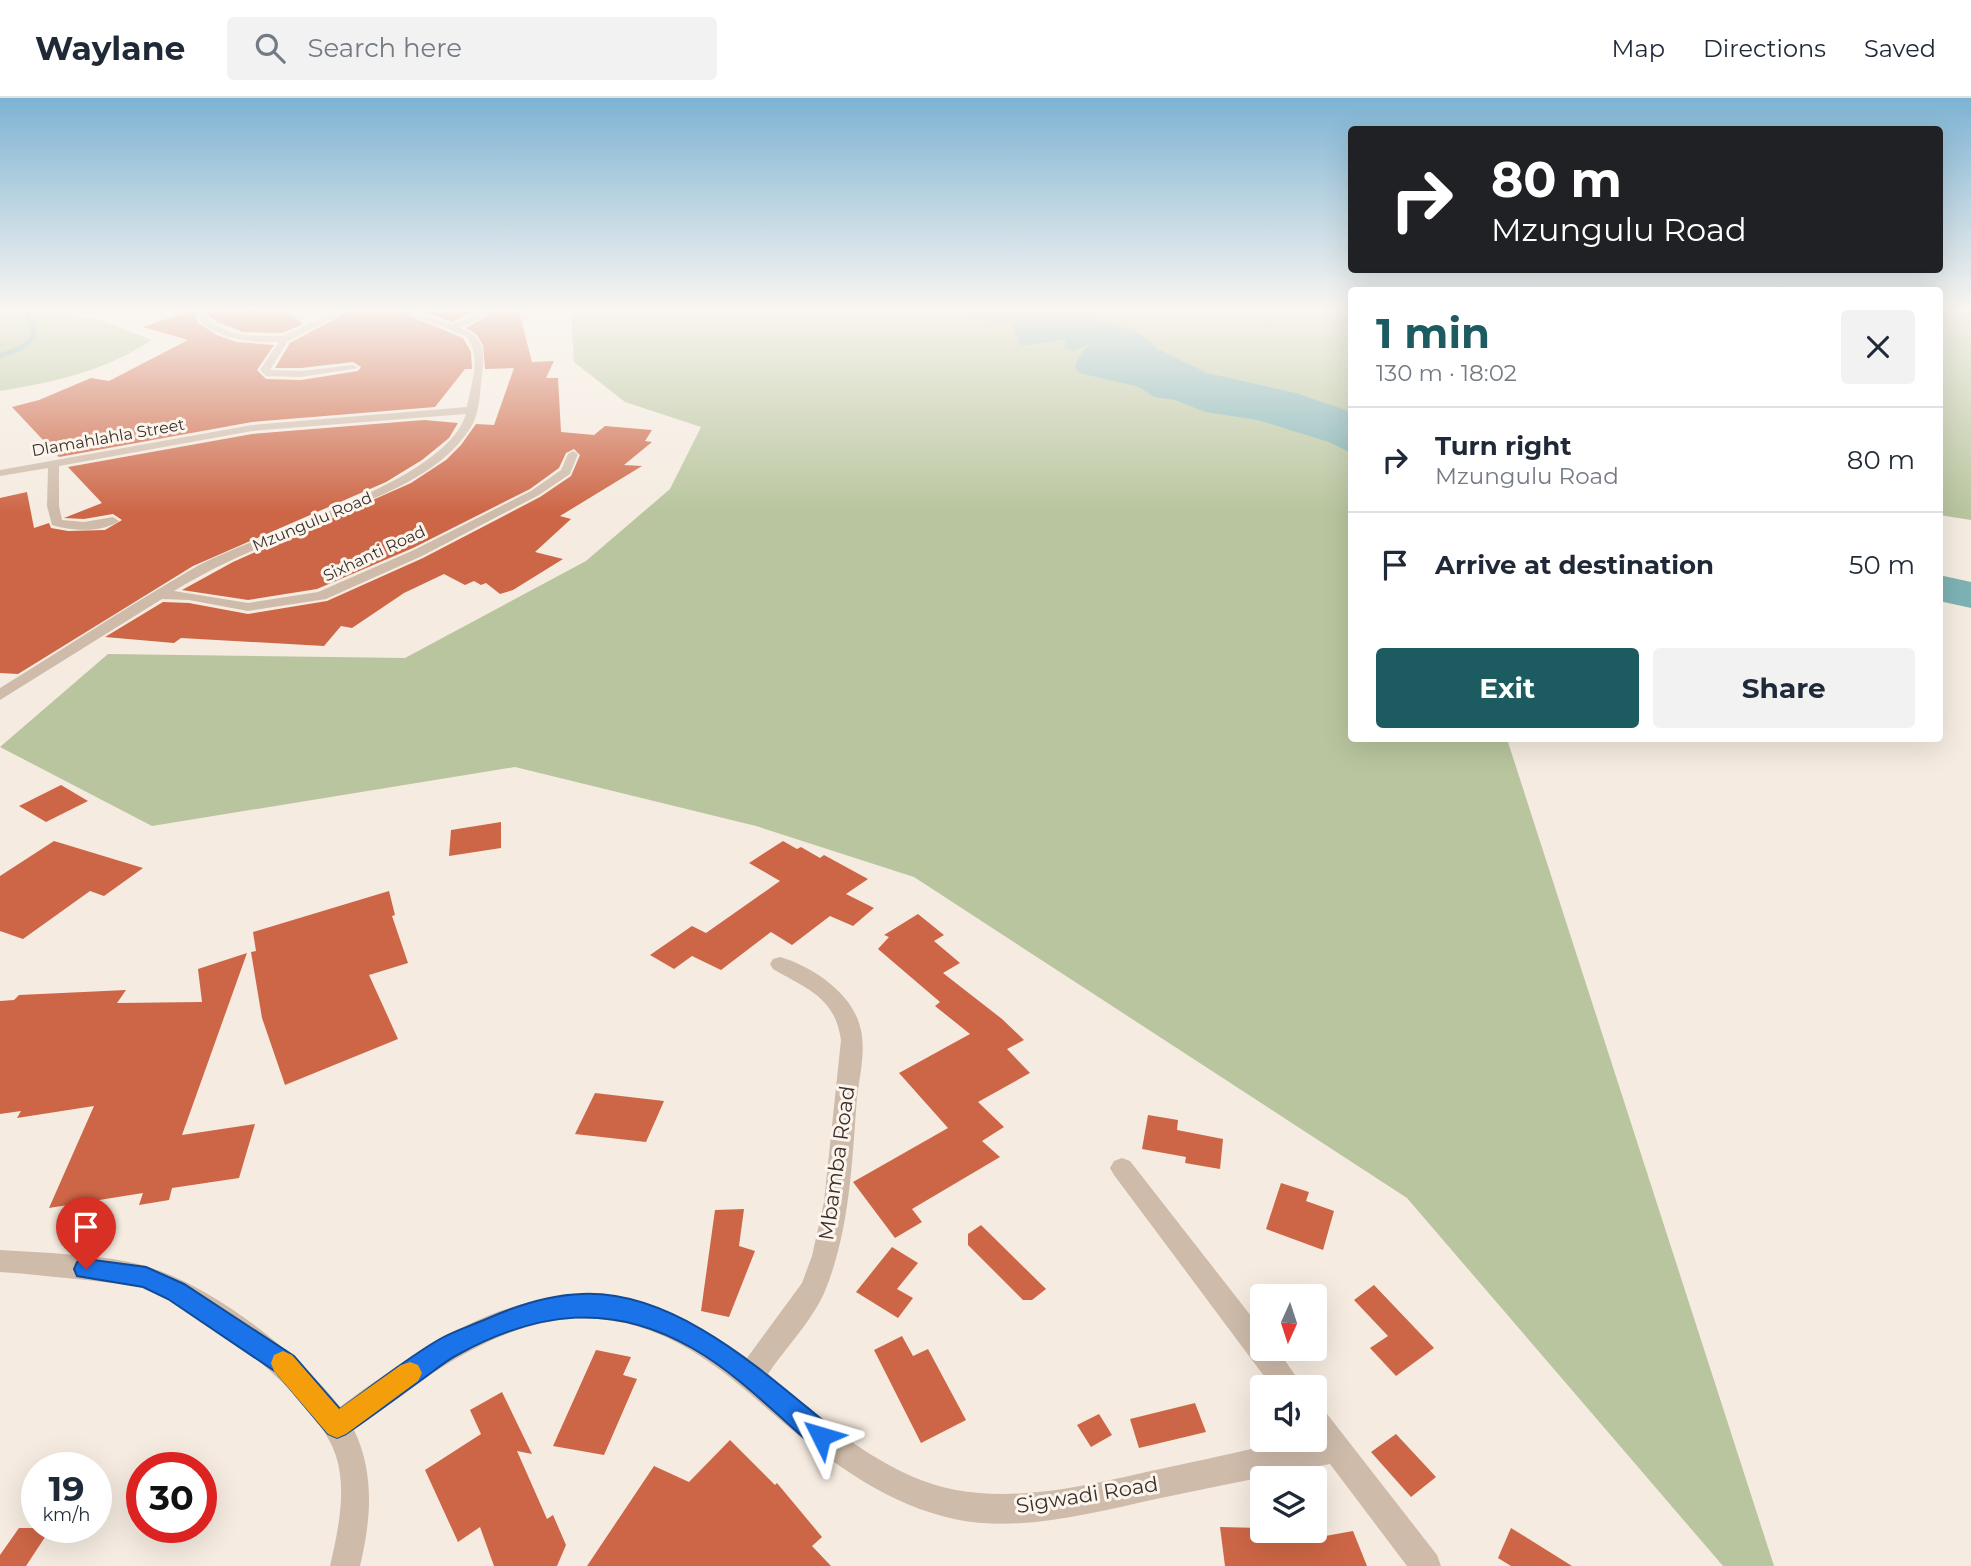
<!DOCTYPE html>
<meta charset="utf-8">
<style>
:root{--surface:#fff;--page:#f2f2f3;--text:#1f2937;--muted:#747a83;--line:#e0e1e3;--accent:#1c5c60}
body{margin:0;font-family:Montserrat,sans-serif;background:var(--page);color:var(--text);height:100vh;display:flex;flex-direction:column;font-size:26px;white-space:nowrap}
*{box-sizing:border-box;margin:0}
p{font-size:23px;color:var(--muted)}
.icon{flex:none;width:38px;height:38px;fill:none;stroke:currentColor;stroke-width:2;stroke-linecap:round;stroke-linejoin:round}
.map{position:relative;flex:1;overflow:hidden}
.details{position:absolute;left:1348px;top:189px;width:595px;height:455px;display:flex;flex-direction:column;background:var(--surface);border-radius:7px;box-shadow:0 7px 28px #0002}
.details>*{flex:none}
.hud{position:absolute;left:1348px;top:28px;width:595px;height:147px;border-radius:7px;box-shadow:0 7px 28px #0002;background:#202124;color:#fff;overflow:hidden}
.needle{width:46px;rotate:183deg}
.tools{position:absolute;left:1250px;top:1186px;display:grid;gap:14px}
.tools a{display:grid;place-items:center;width:77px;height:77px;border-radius:7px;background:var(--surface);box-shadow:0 7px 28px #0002;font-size:35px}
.speed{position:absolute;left:21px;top:1354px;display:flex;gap:14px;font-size:35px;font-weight:700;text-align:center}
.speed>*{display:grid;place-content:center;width:91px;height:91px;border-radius:50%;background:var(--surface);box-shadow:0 7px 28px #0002;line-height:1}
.speed small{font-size:18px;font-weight:400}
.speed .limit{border:10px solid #d22;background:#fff;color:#111}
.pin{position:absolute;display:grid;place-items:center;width:60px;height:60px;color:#fff;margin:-72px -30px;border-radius:50% 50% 50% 0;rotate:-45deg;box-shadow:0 0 7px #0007}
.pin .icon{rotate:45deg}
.me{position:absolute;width:77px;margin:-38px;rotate:310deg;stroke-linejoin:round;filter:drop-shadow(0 0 5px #0008)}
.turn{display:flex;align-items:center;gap:24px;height:147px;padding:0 28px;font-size:32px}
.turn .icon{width:91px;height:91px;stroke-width:2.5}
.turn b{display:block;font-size:49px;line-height:60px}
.round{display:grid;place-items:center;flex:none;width:74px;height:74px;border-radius:7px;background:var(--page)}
.headline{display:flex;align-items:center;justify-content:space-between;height:119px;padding:0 28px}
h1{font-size:42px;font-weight:700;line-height:52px;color:var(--accent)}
.primary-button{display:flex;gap:14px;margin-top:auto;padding:14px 28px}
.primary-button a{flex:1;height:80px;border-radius:7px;background:var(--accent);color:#fff;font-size:28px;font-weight:700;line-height:80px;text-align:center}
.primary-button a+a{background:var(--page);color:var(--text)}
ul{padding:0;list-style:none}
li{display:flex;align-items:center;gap:21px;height:105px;padding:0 28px;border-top:2px solid var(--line)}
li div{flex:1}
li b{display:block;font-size:26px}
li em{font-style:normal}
header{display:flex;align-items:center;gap:42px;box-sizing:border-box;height:98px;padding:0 35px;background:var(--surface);border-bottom:2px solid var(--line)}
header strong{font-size:33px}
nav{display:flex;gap:38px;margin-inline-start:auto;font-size:24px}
.search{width:490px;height:63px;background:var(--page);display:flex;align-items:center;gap:18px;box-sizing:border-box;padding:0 24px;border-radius:7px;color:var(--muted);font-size:26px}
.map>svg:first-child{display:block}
</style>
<header>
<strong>Waylane</strong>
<div class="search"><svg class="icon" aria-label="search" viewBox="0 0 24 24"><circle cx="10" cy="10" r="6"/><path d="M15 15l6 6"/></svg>Search here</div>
<nav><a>Map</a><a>Directions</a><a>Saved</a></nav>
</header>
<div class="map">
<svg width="1971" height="1468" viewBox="0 0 1971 1468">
<rect width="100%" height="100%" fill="#f5ebe0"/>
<g fill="#b8c59e">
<path d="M0 210H53L43 214 96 221 152 242C104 273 56 284 0 293Z"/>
<polygon points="571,210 1351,210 1351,640 1507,641 1774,1468 1723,1468 1407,1100 914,779 756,728 515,669 152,728 0,649 108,556 405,560 586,463 670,391 701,329 625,304 574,264"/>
<polygon points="1939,210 1971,210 1971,422 1939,417"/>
</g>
<polygon fill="#7db2b4" points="1020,210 1087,210 1101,222 1139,235 1158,251 1207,275 1296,295 1351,314 1351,355 1329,344 1258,322 1205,314 1175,302 1154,299 1139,289 1079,275 1075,268 1079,258 1091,245 1073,253 1064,250 1067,244 1061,242 1021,248 1010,221 1012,216 1010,213"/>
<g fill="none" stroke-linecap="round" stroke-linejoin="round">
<polyline stroke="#7db2b4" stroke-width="5" points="0,258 21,250 34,239 27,214 30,210"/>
<g fill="#7db2b4" fill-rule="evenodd">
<polygon points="964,210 1044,213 1097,229 1101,235 1097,241 1087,243 1040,229 972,220"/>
<polygon points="1939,477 1971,484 1971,510 1939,503"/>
</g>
</g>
<g fill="#cd6646">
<polygon points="207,210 284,210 303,226 282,235 243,234 217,224 209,218"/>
<polygon points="355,210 391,210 463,240 471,254 472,271 465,271 435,309 252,324 59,359 12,309 39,302 91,280 109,283 188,242 143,229 195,211 198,225 217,237 236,244 274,247 257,272 266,281 301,282 358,273 361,269 353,264 301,270 275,270 290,245"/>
<polygon points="413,210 484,210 452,224"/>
<polygon points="503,210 518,210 532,264 554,263 546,280 558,280 561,334 594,337 605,328 652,332 645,343 652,344 624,367 642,368 560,418 571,421 535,454 563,461 513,492 500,496 486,485 481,487 474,483 465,487 444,476 404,495 352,530 341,528 324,548 181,540 174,545 105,539 163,504 189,505 248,516 327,503 423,460 540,399 571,378 580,357 574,351 566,355 559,370 530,391 413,450 317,491 248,502 182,492 233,464 411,385 446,362 461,347 476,326 494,327 514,270 485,271 483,247 476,236 466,230"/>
<polygon points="424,322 458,325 449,340 422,362 386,384 193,468 18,576 0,575 0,400 27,394 34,430 49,425 51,430 68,433 105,432 122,422 113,416 84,421 64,420 102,405 68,369 252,336"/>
<polygon points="61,687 88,703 46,724 19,708"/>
<polygon points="501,724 501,750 449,758 451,732"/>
<polygon points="54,743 143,770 104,798 90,793 23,841 0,833 0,778"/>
<polygon points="783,743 797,751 801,749 820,760 824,757 868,781 846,796 874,810 853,828 830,818 792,847 771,834 721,872 692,858 674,871 650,857 692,828 706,835 780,783 749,765"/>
<polygon points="389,793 395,817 392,818 408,865 369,877 398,941 285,987 262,920 251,854 256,853 253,834"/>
<polygon points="918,816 944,837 934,843 960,865 943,875 1002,921 1024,942 1007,951 1030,975 978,1004 1004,1029 982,1043 1000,1059 912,1111 922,1124 895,1140 853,1084 948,1030 899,975 970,936 935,908 940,904 878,851 889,839 884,837"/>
<polygon points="247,855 182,1037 255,1026 239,1080 172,1090 169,1102 139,1107 143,1095 49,1110 94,1008 17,1020 21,1013 0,1016 0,903 14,902 19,897 126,892 117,905 202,904 198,871"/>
<polygon points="595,995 664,1003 646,1044 575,1036"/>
<polygon points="1148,1017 1178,1022 1177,1032 1223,1041 1220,1071 1185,1065 1186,1059 1142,1051"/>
<polygon points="1281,1085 1309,1094 1306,1103 1334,1113 1323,1152 1266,1131"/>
<polygon points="744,1111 739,1148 755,1153 729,1219 701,1213 715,1112"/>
<polygon points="981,1127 1046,1191 1032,1202 1023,1202 968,1147 968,1136"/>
<polygon points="892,1149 918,1165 897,1191 913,1200 898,1220 856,1194"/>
<polygon points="1374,1187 1434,1250 1396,1278 1370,1250 1388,1238 1354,1202"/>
<polygon points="902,1238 913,1258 928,1251 966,1322 921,1345 874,1252"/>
<polygon points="596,1252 631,1259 623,1277 637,1281 604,1357 553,1348"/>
<polygon points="502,1294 532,1356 517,1353 547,1421 553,1417 566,1447 557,1468 494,1468 480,1429 458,1444 425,1372 481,1336 470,1312"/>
<polygon points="1195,1305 1206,1334 1139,1350 1130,1321"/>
<polygon points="1099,1316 1112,1337 1091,1349 1077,1327"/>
<polygon points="1396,1336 1436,1379 1411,1399 1371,1354"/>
<polygon points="730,1342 775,1387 777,1385 822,1439 812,1448 831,1468 587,1468 654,1368 689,1384"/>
<polygon points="1220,1429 1262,1430 1262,1433 1301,1433 1303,1442 1353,1433 1367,1468 1225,1468"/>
<polygon points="19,1430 51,1430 26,1468 0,1468 0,1457"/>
<polygon points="1511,1430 1572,1468 1511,1468 1498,1460"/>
</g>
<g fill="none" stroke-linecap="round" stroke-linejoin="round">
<g fill="#cebbaa" fill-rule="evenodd">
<path d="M198 210H204L207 220C228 240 256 238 283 238L343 210H353L288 243 270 272 301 273 353 267 358 270 301 279 266 278 260 272 279 244C250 244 222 243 200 223Z"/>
<path d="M394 210H405L452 227 490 210H501L460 230C484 239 485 253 482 276 480 292 480 315 471 329 442 376 383 396 334 418 280 441 224 462 174 493L248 505 318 494 414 452 531 393 561 372 568 356 573 353 578 356 570 376 539 397 422 458 326 501 248 513 189 502 162 501 0 602V590C65 550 128 508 194 470 257 434 445 386 466 316L252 333 59 368V408L62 422 84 424 113 419 119 423C102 435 71 433 52 427L47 408 48 370 0 378V372L252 327 467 309C471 286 483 256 465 238Z"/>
<path d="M780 859C811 868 849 893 859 925 867 948 860 976 857 999 852 1064 850 1132 825 1193 814 1220 785 1251 768 1276 812 1313 857 1354 911 1378 998 1417 1099 1383 1188 1365 1225 1358 1279 1342 1314 1342V1308L1324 1312 1437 1457 1441 1468H1407L1330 1366C1272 1377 1214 1389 1156 1401 1091 1415 1021 1435 954 1421 890 1407 836 1368 786 1327 750 1296 714 1262 670 1241 548 1182 447 1262 354 1332 375 1376 371 1422 360 1468H330C338 1433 347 1393 336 1358 319 1300 195 1204 138 1188 124 1185 109 1185 95 1183 64 1180 32 1176 0 1174V1152C42 1155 98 1156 138 1166 207 1183 297 1253 340 1309 478 1206 590 1145 747 1260L802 1185 812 1158 824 1104 841 942C835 899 807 891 773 871L770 866 773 861Z"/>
<polygon points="1122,1060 1130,1063 1262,1232 1262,1251 1277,1251 1304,1290 1273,1290 1114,1077 1110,1070 1114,1063"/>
</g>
</g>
<linearGradient id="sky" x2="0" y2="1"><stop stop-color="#7db3d3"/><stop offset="0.51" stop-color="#faf6f1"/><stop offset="1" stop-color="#faf6f1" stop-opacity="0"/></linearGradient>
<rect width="1971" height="415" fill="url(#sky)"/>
<path fill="#1a73e8" stroke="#114b97" stroke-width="2" d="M86 1161 146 1169 184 1186 294 1258 340 1311C373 1288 405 1261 440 1241 454 1233 470 1228 484 1222 515 1208 548 1197 582 1196 676 1192 763 1274 831 1329L834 1338 831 1347 821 1351 812 1347C774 1314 736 1275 692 1250 612 1204 538 1213 459 1256 445 1263 433 1274 420 1283 395 1301 371 1319 346 1336L337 1340 328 1336 276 1274 168 1201 143 1189 77 1178 74 1171 77 1164Z"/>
<polygon fill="#f59e0b" points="283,1253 292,1257 339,1311 401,1267 410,1264 418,1267 422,1275 418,1283 346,1336 337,1340 328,1336 274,1273 271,1265 274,1257"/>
<g text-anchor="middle" stroke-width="6" stroke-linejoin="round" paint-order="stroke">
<g font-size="16" fill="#3b302a" stroke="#fbf5ed">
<text transform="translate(108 339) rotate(-10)" y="6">Dlamahlahla Street</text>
<text transform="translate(312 423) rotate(-23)" y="6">Mzungulu Road</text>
<text transform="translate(374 455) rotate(-25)" y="6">Sixhanti Road</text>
</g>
<g font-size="21" fill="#3b302a" stroke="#fbf5ed">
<text transform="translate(837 1065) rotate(-82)" y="7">Mbamba Road</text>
<text transform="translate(1087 1397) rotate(-9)" y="7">Sigwadi Road</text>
</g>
</g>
</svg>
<div class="tools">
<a><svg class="needle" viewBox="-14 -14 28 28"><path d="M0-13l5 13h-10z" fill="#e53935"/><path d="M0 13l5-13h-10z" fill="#747a83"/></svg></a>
<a><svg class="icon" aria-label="sound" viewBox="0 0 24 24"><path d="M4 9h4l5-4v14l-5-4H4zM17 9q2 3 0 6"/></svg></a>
<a><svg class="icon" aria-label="layers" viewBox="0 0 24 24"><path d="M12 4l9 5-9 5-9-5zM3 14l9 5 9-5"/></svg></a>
</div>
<div class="speed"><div>19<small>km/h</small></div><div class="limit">30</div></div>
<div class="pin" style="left:86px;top:1171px;background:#d93025"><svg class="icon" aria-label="arrive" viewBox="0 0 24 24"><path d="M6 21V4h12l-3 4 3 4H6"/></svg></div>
<svg class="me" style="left:821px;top:1338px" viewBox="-20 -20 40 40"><path d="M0-17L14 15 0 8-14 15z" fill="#1a73e8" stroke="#fff" stroke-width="4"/></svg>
<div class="hud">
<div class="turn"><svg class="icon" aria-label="right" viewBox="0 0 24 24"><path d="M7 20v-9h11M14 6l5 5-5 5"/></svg><div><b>80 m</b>Mzungulu Road</div></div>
</div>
<section class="details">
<div class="headline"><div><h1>1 min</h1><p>130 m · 18:02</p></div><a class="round"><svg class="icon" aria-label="close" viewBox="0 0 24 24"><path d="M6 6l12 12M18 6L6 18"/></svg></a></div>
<ul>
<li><svg class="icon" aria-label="right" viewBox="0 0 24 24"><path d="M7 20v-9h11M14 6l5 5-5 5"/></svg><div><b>Turn right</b><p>Mzungulu Road</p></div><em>80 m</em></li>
<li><svg class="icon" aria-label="arrive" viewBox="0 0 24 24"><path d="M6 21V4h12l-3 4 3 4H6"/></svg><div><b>Arrive at destination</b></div><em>50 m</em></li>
</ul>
<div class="primary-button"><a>Exit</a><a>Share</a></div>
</section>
</div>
